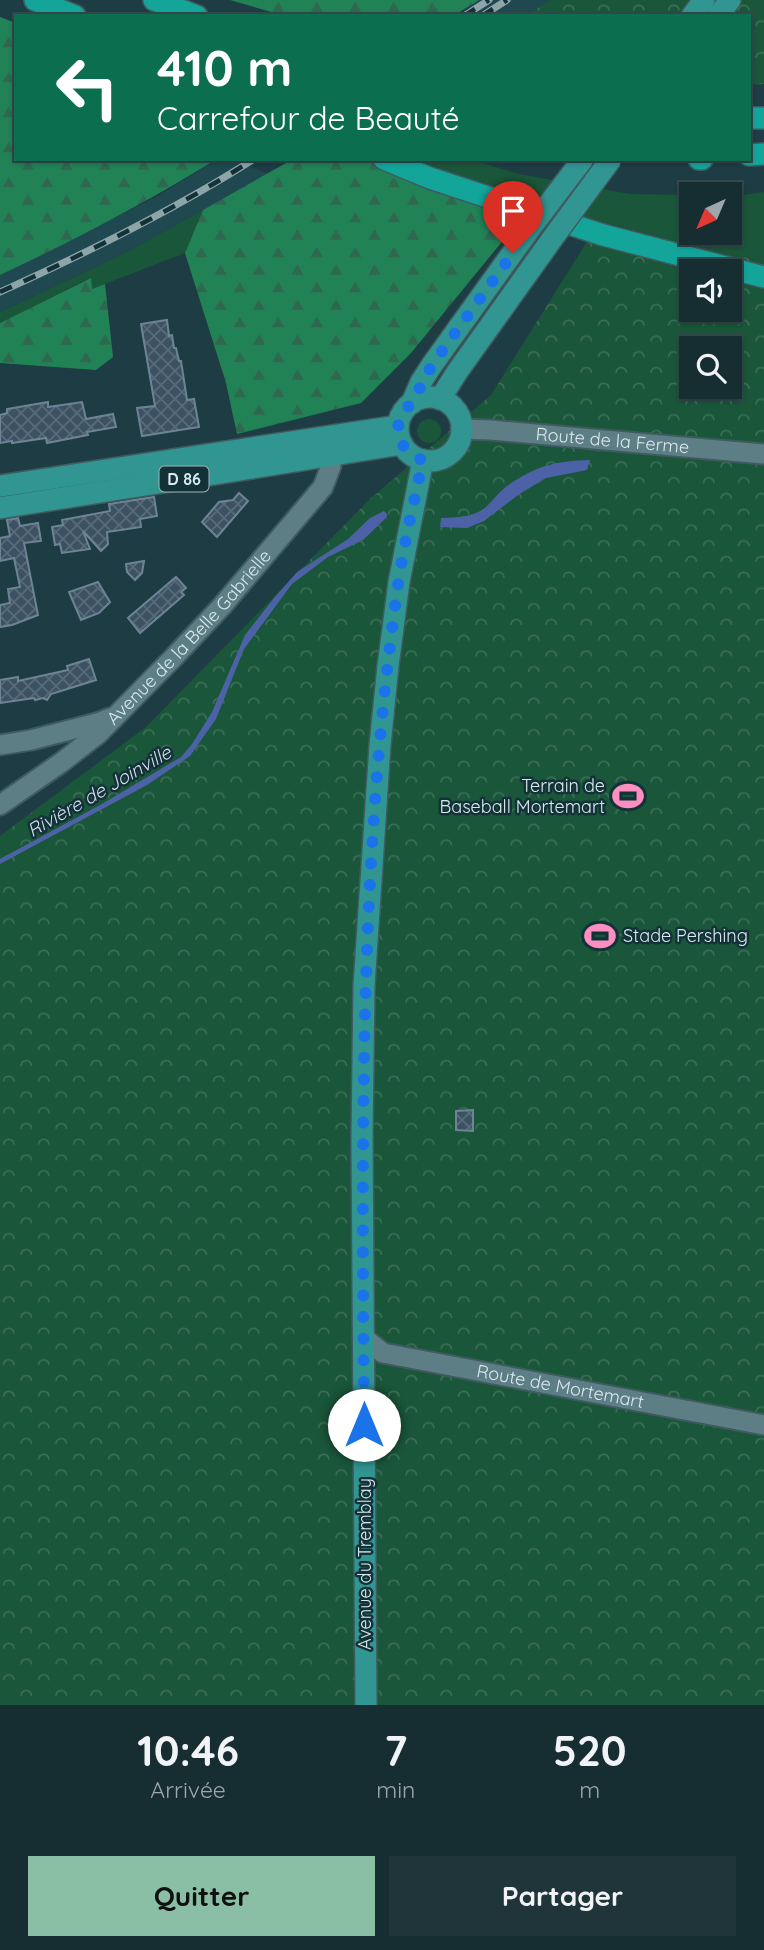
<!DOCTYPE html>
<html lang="fr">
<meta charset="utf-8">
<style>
:root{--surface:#162d32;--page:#1f353a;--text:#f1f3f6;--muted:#9ea8ac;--line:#35494d;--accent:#8abfa5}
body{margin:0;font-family:Quicksand,sans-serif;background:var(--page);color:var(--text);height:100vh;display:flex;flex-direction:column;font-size:26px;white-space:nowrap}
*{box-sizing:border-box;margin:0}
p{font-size:23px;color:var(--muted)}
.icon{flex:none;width:38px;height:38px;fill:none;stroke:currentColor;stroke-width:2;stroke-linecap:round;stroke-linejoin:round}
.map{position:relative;height:1705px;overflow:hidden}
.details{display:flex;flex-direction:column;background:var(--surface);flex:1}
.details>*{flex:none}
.guide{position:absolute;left:14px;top:14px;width:737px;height:147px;border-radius:0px;box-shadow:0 2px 5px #0004,0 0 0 2px var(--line);background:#0b6e4f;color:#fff;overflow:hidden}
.needle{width:46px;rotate:224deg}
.tools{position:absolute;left:679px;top:182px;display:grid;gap:14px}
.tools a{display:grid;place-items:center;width:63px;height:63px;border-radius:0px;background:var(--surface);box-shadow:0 2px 5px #0004,0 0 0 2px var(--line);font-size:35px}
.pin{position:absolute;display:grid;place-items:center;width:60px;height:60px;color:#fff;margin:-72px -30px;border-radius:50% 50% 50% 0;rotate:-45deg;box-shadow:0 0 7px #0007}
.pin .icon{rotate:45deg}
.me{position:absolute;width:77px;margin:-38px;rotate:0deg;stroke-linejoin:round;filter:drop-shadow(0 0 5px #0008)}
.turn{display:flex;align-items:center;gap:24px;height:147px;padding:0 28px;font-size:32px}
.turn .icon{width:91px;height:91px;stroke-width:2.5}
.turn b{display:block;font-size:49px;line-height:60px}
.eta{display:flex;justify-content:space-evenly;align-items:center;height:119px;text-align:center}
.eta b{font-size:42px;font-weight:700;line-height:49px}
.button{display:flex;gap:14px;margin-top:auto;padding:14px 28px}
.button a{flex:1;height:80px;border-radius:0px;background:var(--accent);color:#111;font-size:28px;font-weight:700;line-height:80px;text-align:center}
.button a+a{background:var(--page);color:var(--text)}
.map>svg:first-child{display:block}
</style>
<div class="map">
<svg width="764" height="1705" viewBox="0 0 764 1705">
<defs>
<pattern id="forest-firs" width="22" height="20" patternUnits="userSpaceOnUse" patternTransform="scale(1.75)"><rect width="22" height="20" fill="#218256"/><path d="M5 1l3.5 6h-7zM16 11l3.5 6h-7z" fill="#2f674f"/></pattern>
<pattern id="park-crowns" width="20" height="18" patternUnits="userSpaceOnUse" patternTransform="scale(1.75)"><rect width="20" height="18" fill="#1a5639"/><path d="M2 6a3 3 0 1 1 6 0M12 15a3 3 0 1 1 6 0" fill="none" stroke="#3b6e56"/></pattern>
<pattern id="building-cross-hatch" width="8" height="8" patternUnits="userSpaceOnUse" patternTransform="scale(1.75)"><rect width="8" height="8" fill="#3c5263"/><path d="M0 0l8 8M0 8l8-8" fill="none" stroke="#586b7a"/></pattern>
</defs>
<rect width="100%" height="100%" fill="#1e3c43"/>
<g fill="#1f4851">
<polygon points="479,0 550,0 525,16 496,16 467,7"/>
<polygon points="218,159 230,159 269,174 127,252 0,312 0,275 156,197"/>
</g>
<g fill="#1a5639">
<polygon points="402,159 468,159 519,174 630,194 691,195 691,233 730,233 730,197 764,192 764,262 600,221 479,185"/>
<polygon points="203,210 185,253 92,289 90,278 0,323 0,312 127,252"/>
<circle cx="429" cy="431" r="12"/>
</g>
<g fill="url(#forest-firs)">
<polygon points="230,0 479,0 453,16 285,16"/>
<path d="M0 17 16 23V159H217C147 202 75 240 0 275Z"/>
<polygon points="293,159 363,159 426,187 516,219 514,227 411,353 361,403 237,434 226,383 185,253 203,210"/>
<polygon points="91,278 92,289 105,284 113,357 96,370 0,363 0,323"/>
</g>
<g fill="url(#park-crowns)" fill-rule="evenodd">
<polygon points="550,0 764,0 764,84 749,85 749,16 525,16"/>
<path d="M600 221 764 262V1705H0V836L146 727 370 499 491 395ZM691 271H730V310H691ZM691 348H730V387H691Z"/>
</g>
<g fill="#4d62a6">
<path d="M590 460 587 470 546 478 518 495 484 521 467 528 440 527 441 518C457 517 474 518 487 506 494 499 499 492 507 486 536 466 554 461 590 460Z"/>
<polygon points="384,511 387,514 387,517 363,540 328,557 292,584 244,649 216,719 190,756 147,785 0,864 0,859 100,805 181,757 192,744 212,712 245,635 274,598 297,572 348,539 370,518"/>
</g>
<g fill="url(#building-cross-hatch)" stroke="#6d8496" stroke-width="2">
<polygon points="167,320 169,336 172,335 174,348 176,348 179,361 181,361 187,400 194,399 199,427 142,436 137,408 155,406 141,324"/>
<polygon points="48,402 48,407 82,402 86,419 113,414 116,427 87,432 88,435 47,443 46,438 12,443 12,441 0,443 0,415 7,413 7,409"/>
<polygon points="239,493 248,501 217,537 202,522 219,502 233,500"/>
<polygon points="154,497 157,516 140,519 141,527 107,532 108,544 101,551 83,531 90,549 62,553 60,544 55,545 52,527 63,525 62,520 110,511 109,504"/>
<polygon points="18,518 20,526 38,523 41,541 24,543 38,615 12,625 0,627 0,605 10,603 8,589 20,587 14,558 0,561 0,538 10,536 7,520"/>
<polygon points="144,561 142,573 135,580 127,572 126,564"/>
<polygon points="176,577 186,588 181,592 184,595 140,633 128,618"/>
<polygon points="98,582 110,602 99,613 81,620 69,592"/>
<polygon points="89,659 96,680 51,694 47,700 43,698 35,700 34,698 0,703 0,680 18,677 18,681 68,670 67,666"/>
<polygon points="473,1110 473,1131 456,1130 456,1111"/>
</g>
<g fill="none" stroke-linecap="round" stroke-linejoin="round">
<defs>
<g id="minor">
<path id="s1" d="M461 429 491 430 764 454"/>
<polyline points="0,745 31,740 97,723 110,718"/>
<path id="s2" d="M0 805 62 762 98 734 174 657 222 606 323 487 331 466 330 441"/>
<path id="s3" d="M363 1337 383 1353 764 1425"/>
</g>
<g id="major">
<polyline points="692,16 704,0"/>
<polyline points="718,16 730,0"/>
<circle cx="430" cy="429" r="32"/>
<polyline points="440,399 457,372 552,239"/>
<polyline points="412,403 421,382 432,365 529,230"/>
<polyline points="0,486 398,426"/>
<polyline points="0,508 402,444"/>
<polyline points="366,1705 362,1138 364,986 380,745 388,666 399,582 423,460"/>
</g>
<g id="highway">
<polyline points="35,0 75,16"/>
<polyline points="154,0 197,16"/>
<polyline points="749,118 764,118"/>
<polyline points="749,155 764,154"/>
<polyline points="384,159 430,178 603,235 764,277"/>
<polyline points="699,159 702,159"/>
</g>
</defs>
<use href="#minor" stroke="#3f5b60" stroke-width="23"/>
<use href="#major" stroke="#3f5b60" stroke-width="24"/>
<use href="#highway" stroke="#3f5b60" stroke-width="24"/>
<use href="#minor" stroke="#5e7e86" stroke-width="19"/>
<use href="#major" stroke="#319592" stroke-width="21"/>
<use href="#highway" stroke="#13a59a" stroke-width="21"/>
<defs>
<g id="rail">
<polyline points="464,16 489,0"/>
<polyline points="482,16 507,0"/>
<path d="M0 292C87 253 174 210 254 159"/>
</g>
</defs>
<use href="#rail" stroke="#8da4a9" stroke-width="7"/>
<use href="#rail" stroke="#133238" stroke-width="4.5" stroke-dasharray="13" stroke-linecap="butt"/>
<defs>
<g id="major-bridge">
<polyline points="529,230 583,159"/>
<polyline points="552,239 611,159"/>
</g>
</defs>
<use href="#major-bridge" stroke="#3f5b60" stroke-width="24" stroke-linecap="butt"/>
<use href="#major-bridge" stroke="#319592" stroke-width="21"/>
</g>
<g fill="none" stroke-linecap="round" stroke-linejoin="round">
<path stroke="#1a73e8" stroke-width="12" stroke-dasharray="0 21.6" d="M364 1425C362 1145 358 863 398 585 404 543 414 502 423 460 405 454 392 436 401 417 404 410 410 406 414 399 420 388 425 377 432 365L513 253"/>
</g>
<defs>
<symbol id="stadium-bare" viewBox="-9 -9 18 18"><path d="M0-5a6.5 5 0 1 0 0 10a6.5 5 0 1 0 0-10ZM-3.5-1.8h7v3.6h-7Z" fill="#fd8ec0" stroke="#133238" stroke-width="2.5" paint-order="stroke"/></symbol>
</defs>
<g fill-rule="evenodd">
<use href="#stadium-bare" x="606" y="774" width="44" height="44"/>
<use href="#stadium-bare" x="578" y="914" width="44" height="44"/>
</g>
<g text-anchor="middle" stroke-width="5" stroke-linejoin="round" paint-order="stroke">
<rect fill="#133238" stroke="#9eb3b7" stroke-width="2" x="159.5" y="466.5" width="49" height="25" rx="5"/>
<g font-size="16" font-weight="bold" fill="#d9eaee">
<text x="184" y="485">D 86</text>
</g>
<g font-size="18" fill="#d9eaee" stroke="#133238">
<text dy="6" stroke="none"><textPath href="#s1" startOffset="152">Route de la Ferme</textPath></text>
<text dy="6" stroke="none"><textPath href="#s2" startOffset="254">Avenue de la Belle Gabrielle</textPath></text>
<text dy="6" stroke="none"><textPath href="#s3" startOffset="206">Route de Mortemart</textPath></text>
<text transform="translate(365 1564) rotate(-90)" y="6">Avenue du Tremblay</text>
</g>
<g font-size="18" fill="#d9eaee" stroke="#133238" text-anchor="end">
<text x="605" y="792">Terrain de<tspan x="605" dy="21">Baseball Mortemart</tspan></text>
<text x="623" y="942" text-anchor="start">Stade Pershing</text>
</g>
<g font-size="19" font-style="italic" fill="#d6ddf1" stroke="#133238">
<text transform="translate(99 791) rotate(-30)" y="7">Rivière de Joinville</text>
</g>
</g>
</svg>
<div class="tools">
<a><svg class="needle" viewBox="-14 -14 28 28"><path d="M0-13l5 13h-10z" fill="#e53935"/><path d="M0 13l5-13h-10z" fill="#9ea8ac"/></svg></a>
<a><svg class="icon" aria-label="sound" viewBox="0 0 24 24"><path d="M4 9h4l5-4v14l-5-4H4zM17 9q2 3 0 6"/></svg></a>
<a><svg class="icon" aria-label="search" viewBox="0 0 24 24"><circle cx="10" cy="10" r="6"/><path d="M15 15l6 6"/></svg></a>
</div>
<div class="pin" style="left:513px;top:253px;background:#d93025"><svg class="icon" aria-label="arrive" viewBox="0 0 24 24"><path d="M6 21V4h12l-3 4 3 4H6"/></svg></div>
<svg class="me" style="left:364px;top:1425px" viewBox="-20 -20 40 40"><circle r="19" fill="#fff"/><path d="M0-13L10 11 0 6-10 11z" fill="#1a73e8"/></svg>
<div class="guide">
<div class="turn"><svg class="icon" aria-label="left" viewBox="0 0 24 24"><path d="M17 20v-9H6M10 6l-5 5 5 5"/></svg><div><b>410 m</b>Carrefour de Beauté</div></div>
</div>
</div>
<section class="details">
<div class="eta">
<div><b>10:46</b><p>Arrivée</p></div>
<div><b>7</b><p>min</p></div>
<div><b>520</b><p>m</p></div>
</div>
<div class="button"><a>Quitter</a><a>Partager</a></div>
</section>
